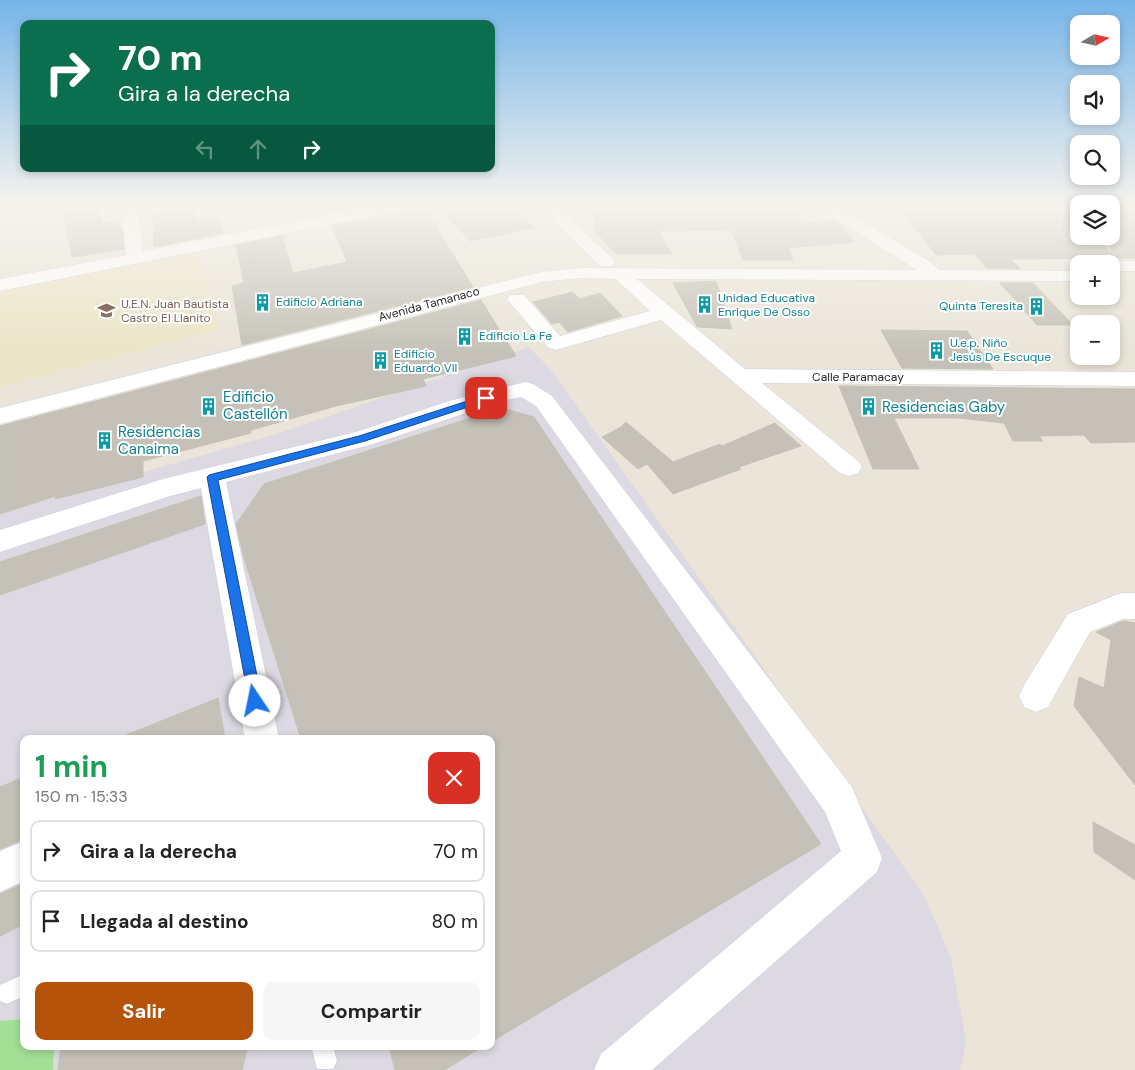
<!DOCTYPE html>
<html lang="es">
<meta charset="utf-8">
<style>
:root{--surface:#fff;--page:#f6f6f6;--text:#222;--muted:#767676;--line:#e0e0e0;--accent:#b45309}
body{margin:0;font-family:"DM Sans",sans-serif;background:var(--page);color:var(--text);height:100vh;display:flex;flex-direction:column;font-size:19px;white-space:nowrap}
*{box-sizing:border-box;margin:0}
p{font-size:16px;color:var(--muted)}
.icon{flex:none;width:28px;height:28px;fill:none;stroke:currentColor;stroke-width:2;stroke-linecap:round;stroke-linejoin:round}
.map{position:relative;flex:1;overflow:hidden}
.panel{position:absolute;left:20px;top:735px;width:475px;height:315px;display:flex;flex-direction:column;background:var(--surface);border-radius:10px;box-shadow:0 2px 8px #0003}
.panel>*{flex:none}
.hud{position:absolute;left:20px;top:20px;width:475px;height:152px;border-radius:10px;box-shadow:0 2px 8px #0003;background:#0b6e4f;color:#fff;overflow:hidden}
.needle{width:32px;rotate:81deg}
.fabs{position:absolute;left:1070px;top:15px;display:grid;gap:10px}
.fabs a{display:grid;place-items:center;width:50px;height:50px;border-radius:10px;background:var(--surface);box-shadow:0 2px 8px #0003;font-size:25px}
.pin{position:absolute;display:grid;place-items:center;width:42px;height:42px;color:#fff;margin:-21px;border-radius:10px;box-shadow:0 2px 8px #0006}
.me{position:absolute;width:55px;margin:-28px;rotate:349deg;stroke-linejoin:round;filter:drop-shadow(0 0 4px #0008)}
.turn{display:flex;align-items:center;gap:18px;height:105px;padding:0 15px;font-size:22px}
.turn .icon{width:65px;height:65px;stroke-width:2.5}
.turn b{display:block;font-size:35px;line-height:42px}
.lanes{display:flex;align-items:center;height:48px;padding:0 15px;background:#0003;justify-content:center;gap:25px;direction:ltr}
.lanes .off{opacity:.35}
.round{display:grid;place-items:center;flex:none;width:52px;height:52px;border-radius:10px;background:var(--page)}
.summary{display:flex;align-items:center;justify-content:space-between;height:85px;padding:0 15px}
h1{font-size:30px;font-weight:700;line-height:38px;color:#1e9e55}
.primary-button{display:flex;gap:10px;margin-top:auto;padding:10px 15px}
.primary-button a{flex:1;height:58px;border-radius:10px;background:var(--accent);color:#fff;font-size:20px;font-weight:700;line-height:58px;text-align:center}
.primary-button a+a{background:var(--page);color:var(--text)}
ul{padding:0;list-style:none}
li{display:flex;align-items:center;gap:15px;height:62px;margin:0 10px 8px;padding:0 5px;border:2px solid var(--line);border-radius:10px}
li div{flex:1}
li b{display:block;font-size:19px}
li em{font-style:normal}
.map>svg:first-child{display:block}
</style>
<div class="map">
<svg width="1135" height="1070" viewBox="0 0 1135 1070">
<rect width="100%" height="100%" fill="#eae5d8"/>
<path fill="#ddd9e2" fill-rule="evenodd" d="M529 347 552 371 924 895 951 958 966 1041 960 1070H0V513L277 434ZM24 739H491V1046H24Z"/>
<polygon fill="#ece5c7" points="198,250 218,330 0,387 0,291"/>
<polygon fill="#a3e095" points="24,1019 24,1046 54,1046 53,1070 0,1070 0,1021"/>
<g fill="#c5c1b8" stroke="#c4c1b2">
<polygon points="92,204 98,204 103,224 118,220 122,230 124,249 72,257 63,211"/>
<polygon points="322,204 370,204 326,213"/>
<polygon points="418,204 513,204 534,228 470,241 440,209 430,217 473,287 242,345 232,286 244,283 236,245 282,236 293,273 347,262 332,226 408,211"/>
<polygon points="593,204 791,204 803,223 833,220 841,225 854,242 788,248 793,260 743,260 731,230 658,231 672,254 616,254 595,231"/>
<polygon points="897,204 1067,204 1079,217 1079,236 1096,236 1111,253 1111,204 1135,204 1135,258 1011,259 1020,269 987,268 975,254 936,255"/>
<polygon points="194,207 196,221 219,217 223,233 154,247 153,214"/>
<polygon points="716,281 732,329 697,327 673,283"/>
<polygon points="1000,283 1033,283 1073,325 1037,325"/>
<polygon points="573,292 579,299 600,293 622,316 568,332 559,322 552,324 533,302"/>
<polygon points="481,300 516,356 423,379 426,386 336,406 251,430 251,433 143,461 143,477 55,499 56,496 0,514 0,426"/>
<polygon points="881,330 967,331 993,369 902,368"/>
<polygon points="839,386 1135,389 1135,442 1091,443 1084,435 1039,436 1043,441 1013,441 1004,423 958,418 894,418 919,469 873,469"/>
<polygon points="502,408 534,417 821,844 491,1042 491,739 301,739 244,558 236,524 264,484"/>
<polygon points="626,422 673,462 720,444 722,446 775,423 801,446 739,467 741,469 673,494 647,464 638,469 602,437 621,427"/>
<polygon points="201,496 205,524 0,595 0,562"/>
<polygon points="1123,621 1135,623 1135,785 1074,706 1079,677 1104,688 1111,640 1096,632"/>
<polygon points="218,698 225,739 119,739 119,738"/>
<polygon points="24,777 24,839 0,849 0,787"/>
<polygon points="1093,822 1135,845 1135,880 1094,852"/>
<polygon points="24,883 24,924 0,936 0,894"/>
<polygon points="61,1046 248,1046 242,1070 58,1070"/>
<polygon points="389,1046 484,1046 444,1070 395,1070"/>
</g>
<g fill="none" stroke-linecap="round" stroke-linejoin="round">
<defs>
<g id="service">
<polygon points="24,974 24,996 7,1004 0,1001 0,985"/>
<polygon points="311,1046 333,1046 337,1061 333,1069 317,1069"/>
</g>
<g id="minor">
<polygon points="117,204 133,204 138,212 143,251 382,204 416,204 408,209 0,291 0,279 126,255 122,212"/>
<polygon points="536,204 554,204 612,258 615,262 612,266 600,266"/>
<polygon points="812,204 832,204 929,261 939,270 1079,271 1079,281 637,279 745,369 1135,372 1135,386 762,383 858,461 862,467 858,473 849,476 840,473 661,320 556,350 549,348 507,299 510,295 524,295 560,336 650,311 616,279 580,278 542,282 0,424 0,408 541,272 580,268 917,270"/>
<polygon points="1111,261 1135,261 1135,271 1111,271 1111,264 1104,264"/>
<polygon points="525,382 533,384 552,396 852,787 882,858 877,872 652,1070 594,1070 601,1054 841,851 825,812 536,406 521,397 502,401 370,445 226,482 279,739 245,739 201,488 167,497 0,552 0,530 163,479 356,432 449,401"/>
<polygon points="1121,593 1135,593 1135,619 1123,619 1090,632 1048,707 1036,712 1024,707 1019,696 1024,685 1068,614"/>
<polygon points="24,841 24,881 0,892 0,851"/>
</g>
</defs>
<use href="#service" stroke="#cecee0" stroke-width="2"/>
<use href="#minor" stroke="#cecee0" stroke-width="1"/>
<use href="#service" fill="#fff" fill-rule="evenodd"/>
<use href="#minor" fill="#fff" fill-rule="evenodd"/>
</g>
<linearGradient id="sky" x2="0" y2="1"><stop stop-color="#76b5e9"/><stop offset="0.58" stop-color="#f6f3ed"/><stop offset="1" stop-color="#f6f3ed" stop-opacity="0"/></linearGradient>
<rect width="1135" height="354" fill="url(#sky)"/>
<polygon fill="#1a73e8" stroke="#114b97" points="486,395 490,398 489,400 365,441 218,480 262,701 260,706 255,708 250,706 207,477 209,475 359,436"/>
<defs>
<symbol id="building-bare" viewBox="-9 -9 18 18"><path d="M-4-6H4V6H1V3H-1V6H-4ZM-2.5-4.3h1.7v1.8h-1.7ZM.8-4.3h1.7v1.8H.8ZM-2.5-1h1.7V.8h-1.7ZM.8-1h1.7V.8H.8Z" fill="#0f9aa8" stroke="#fff" stroke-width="2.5" paint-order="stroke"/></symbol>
<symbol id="school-bare" viewBox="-9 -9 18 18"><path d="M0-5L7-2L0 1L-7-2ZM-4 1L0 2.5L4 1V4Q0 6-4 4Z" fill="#8d6e63" stroke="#fff" stroke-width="2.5" paint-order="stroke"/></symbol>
</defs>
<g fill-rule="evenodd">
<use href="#building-bare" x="250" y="290" width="25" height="25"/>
<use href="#building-bare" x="692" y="292" width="25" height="25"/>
<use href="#building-bare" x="1024" y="294" width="25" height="25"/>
<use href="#school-bare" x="94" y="298" width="25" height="25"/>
<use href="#building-bare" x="452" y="324" width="25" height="25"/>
<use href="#building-bare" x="924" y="338" width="25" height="25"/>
<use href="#building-bare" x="368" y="348" width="25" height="25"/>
<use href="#building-bare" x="196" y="394" width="25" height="25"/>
<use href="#building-bare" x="856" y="394" width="25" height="25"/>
<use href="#building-bare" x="92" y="428" width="25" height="25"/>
</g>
<g text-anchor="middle" stroke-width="4" stroke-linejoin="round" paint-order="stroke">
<g font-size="12" fill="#0d838f" stroke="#fff" text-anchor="start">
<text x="718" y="302">Unidad Educativa<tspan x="718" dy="14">Enrique De Osso</tspan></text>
<text x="276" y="306">Edificio Adriana</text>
<text x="1023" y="310" text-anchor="end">Quinta Teresita</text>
<text x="479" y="340">Edificio La Fe</text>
<text x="950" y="347">U.e.p. Niño<tspan x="950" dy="14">Jesús De Escuque</tspan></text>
<text x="394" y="358">Edificio<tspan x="394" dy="14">Eduardo VII</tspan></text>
</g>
<g font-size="12" fill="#785e54" stroke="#fff" text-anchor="start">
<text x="121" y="308">U.E.N. Juan Bautista<tspan x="121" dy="14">Castro El Llanito</tspan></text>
</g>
<g font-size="12" fill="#272727" stroke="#fff">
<text transform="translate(429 304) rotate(-15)" y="4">Avenida Tamanaco</text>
<text x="858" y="381">Calle Paramacay</text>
</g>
<g font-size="15" fill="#0d838f" stroke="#fff" text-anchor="start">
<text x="223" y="402">Edificio<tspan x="223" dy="17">Castellón</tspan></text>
<text x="882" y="412">Residencias Gaby</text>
<text x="118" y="437">Residencias<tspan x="118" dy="17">Canaima</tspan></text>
</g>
</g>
</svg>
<div class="fabs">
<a><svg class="needle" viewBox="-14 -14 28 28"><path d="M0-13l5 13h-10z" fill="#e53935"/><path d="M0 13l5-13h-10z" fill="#767676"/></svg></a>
<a><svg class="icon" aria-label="sound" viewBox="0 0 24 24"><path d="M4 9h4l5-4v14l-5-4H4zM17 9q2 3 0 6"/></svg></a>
<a><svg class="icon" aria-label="search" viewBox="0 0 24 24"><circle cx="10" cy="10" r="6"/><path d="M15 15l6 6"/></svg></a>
<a><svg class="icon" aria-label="layers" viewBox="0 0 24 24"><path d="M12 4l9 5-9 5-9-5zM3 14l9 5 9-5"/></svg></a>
<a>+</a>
<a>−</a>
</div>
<div class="pin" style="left:486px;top:398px;background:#d93025"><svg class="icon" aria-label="arrive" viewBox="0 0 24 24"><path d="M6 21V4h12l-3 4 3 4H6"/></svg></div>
<svg class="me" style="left:255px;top:701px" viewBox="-20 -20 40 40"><circle r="19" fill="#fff"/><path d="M0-13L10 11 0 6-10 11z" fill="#1a73e8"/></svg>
<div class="hud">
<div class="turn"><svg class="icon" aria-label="right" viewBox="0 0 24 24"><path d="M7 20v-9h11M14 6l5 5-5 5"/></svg><div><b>70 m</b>Gira a la derecha</div></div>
<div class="lanes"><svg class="icon off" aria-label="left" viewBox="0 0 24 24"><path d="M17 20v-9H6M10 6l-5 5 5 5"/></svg><svg class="icon off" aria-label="ahead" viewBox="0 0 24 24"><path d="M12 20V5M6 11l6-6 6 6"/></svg><svg class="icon" aria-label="right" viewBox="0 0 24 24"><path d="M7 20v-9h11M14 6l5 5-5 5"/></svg></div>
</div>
<section class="panel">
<div class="summary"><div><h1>1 min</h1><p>150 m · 15:33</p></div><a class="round" style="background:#d93025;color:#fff"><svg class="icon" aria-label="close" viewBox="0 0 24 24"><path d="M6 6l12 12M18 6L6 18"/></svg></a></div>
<ul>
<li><svg class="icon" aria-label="right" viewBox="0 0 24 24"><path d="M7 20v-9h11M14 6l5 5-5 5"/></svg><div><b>Gira a la derecha</b></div><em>70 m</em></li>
<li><svg class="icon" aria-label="arrive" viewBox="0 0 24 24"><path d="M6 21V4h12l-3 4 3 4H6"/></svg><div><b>Llegada al destino</b></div><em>80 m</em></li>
</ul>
<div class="primary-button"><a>Salir</a><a>Compartir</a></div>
</section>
</div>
